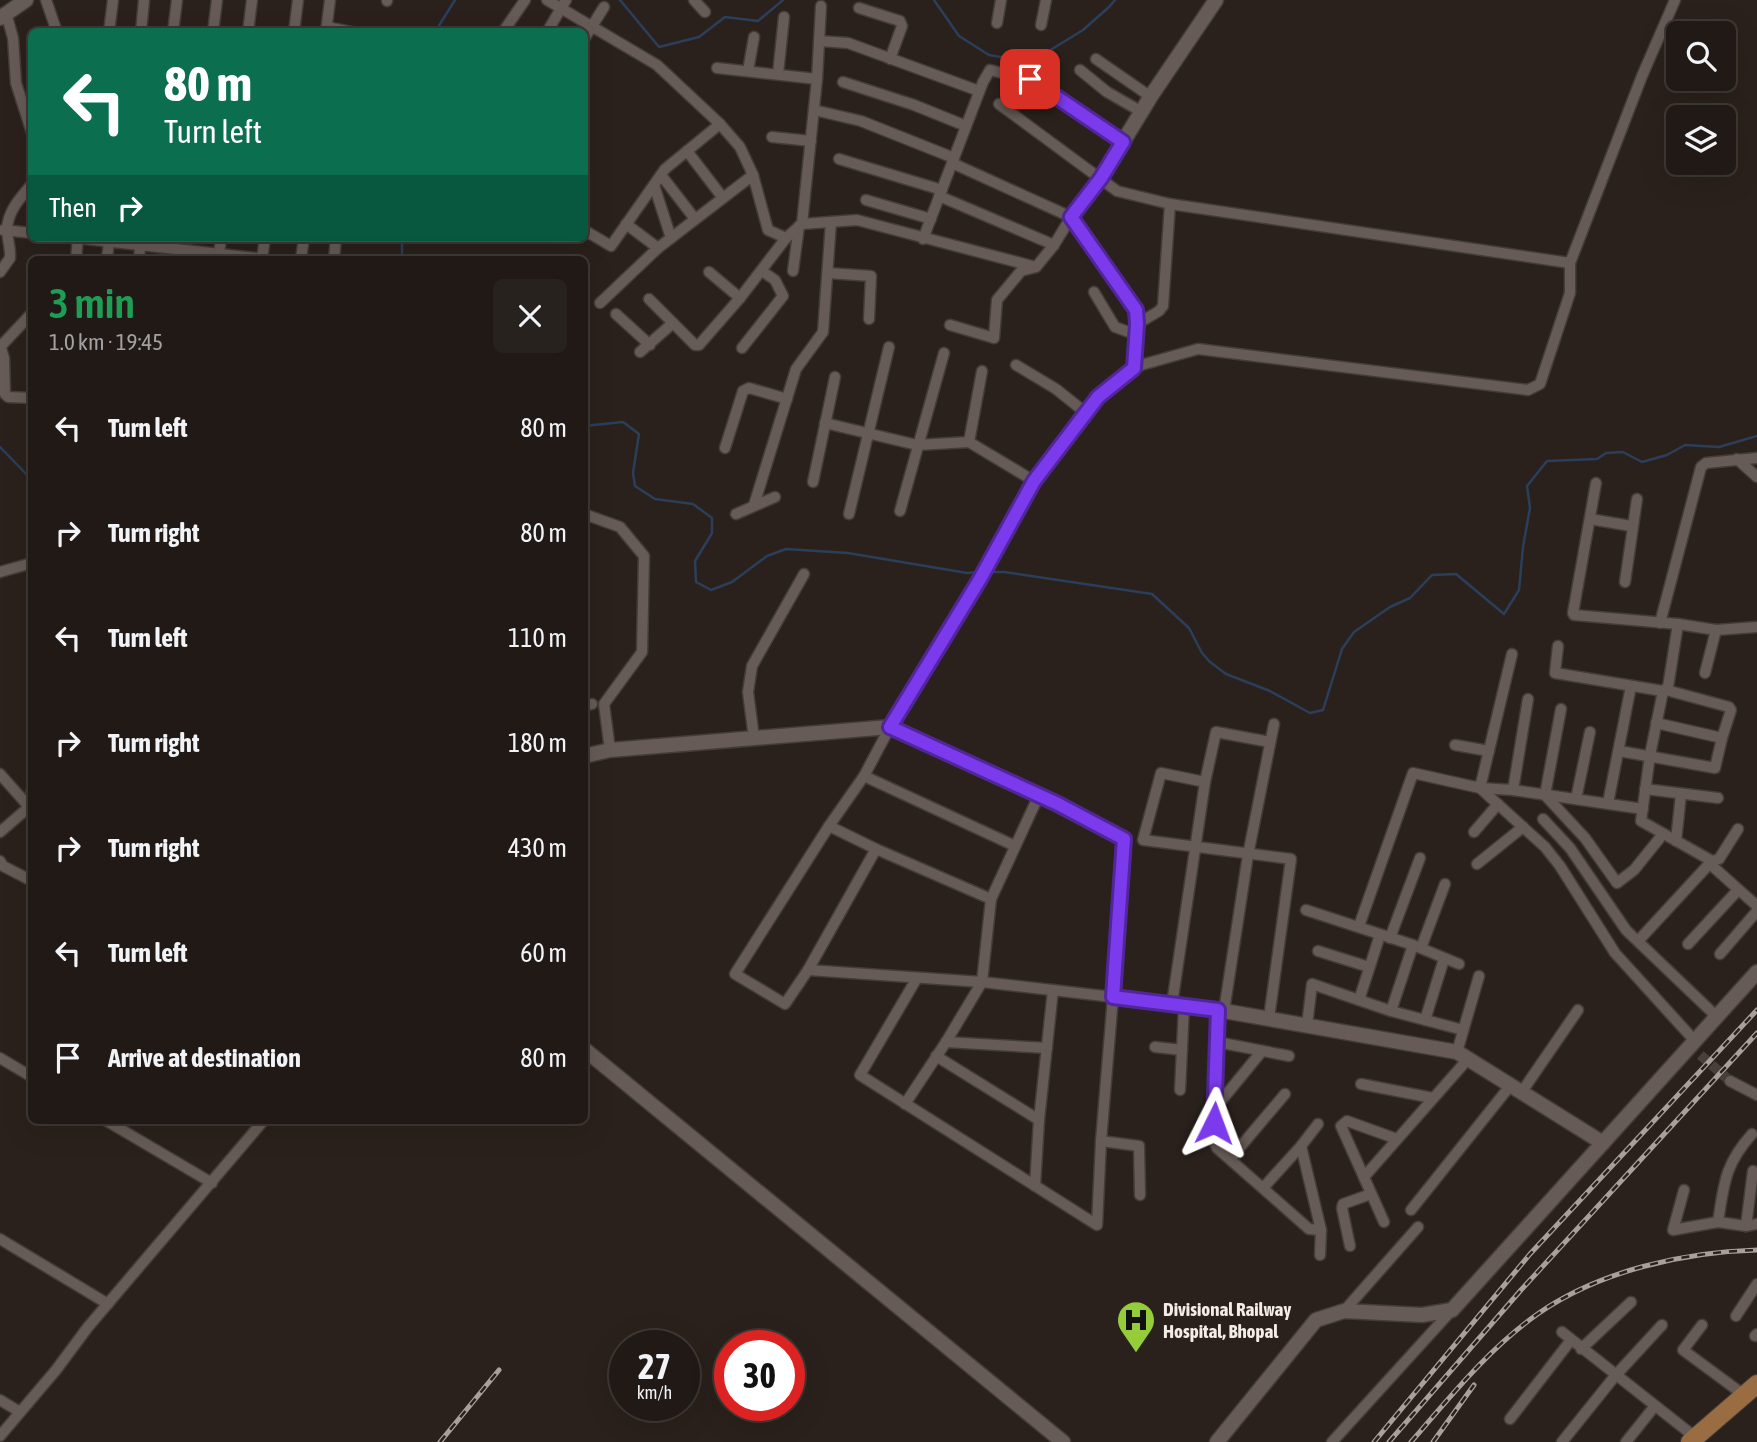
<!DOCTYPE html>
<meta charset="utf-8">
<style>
:root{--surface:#201915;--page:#28221e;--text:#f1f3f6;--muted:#a2a0a0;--line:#3d3834}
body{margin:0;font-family:"Asap Condensed",sans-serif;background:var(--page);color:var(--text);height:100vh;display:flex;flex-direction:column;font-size:26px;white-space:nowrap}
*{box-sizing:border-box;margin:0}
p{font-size:23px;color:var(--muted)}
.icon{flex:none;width:38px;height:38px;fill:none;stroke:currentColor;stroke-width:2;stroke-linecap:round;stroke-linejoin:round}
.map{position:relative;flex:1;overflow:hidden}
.drawer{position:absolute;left:28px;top:256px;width:560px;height:868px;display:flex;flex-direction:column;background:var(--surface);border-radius:10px;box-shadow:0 7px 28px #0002,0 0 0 2px var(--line)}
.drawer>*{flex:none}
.hud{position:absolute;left:28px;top:28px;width:560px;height:214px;border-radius:10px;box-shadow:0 7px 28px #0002,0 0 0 2px var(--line);background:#0b6e4f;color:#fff;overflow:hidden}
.fabs{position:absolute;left:1666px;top:21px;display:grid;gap:14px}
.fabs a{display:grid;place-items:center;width:70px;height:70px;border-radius:10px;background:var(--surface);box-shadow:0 7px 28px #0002,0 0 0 2px var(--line);font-size:35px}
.speed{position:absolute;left:609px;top:1330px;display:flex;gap:14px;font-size:35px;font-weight:700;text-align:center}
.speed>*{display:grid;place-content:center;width:91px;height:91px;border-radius:50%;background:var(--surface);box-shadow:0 7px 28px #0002,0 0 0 2px var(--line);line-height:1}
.speed small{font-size:18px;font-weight:400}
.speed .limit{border:10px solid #d22;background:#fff;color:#111}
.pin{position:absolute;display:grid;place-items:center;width:60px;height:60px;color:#fff;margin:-30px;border-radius:14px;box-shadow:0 4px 10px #0006}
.me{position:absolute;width:77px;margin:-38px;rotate:3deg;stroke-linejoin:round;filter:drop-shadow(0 0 5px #0008)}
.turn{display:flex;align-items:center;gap:24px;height:147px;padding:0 21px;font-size:32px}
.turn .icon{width:91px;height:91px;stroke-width:2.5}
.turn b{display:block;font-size:49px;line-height:60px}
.then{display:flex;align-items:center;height:66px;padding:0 21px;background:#0003;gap:14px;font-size:26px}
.round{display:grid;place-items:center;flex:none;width:74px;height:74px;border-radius:10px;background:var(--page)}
.summary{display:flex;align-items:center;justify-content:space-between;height:119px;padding:0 21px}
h1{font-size:42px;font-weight:600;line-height:52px;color:#1e9e55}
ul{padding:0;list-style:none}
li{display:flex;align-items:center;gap:21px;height:105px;padding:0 21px}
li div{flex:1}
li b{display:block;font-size:26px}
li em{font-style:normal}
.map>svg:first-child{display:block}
</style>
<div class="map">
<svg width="1757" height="1442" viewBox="0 0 1757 1442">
<rect width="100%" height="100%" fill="#2a211c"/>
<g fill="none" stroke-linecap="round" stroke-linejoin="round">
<g stroke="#2b3f5b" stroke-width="2.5">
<polyline points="620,0 659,47 699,37 725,17 758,21 783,0"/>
<polyline points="934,0 959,36 989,55 1020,60 1044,54 1083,30 1109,7 1115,0"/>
<polyline points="435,32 455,0"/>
<polyline points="402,259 402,243 408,238"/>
<polyline points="584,426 623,422 639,434 633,473 635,486 655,499 693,504 712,518 712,533 695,561 696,582 711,590 732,582 767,556 786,549 848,553 967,573 978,572"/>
<polyline points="0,447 32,480"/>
<polyline points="991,572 1004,572 1152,594 1189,628 1202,653 1210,662 1226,674 1270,691 1310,713 1323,710 1342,649 1354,632 1390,607 1410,598 1432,575 1456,574 1504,614 1519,590 1523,547 1530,508 1527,486 1547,461 1597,459 1606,453 1623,452 1642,462 1667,455 1685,445 1719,447 1757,436"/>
</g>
<polyline stroke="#483f3b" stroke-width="10" stroke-dasharray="10 5" stroke-linecap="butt" points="1689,1045 1730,1081"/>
<defs>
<g id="minor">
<polyline points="46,0 57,32"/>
<polyline points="387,0 387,1"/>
<polyline points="547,0 657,65 720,124 740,147 753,175 768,230 786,238"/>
<polyline points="694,0 705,12"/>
<polyline points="859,8 900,21 902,26 890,59"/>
<polyline points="6,13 13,38 16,83 32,133"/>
<polyline points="997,23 1001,0"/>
<polyline points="1041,25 1046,0"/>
<polyline points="327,27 352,32"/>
<polyline points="109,32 113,0"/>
<polyline points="141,32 144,0"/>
<polyline points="173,32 177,0"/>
<polyline points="213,32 217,0"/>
<polyline points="248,32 252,0"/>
<polyline points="294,32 298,0"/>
<polyline points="326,32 330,0"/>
<polyline points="503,32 525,0"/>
<polyline points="547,32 566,0"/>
<polyline points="584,39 604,7"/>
<polyline points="819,41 848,43 979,91"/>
<polyline points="1096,59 1151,97"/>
<polyline points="717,68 817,79"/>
<polyline points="1080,70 1107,92 1142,112"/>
<polyline points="748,71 754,37"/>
<polyline points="778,74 784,17"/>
<polyline points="843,82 914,105 966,126"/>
<polyline points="999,104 1117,191 1170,204 1570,263 1642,76 1675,0"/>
<polyline points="814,110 861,121 954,158"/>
<polyline points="772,137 811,141"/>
<polyline points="687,151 723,198"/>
<polyline points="839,159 942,190"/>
<polyline points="661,175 695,219"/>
<polyline points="654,185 671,238"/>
<polyline points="939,196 1054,245"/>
<polyline points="866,200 931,219"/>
<polyline points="626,224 658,248"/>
<polyline points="802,224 817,79 821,6"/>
<polyline points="3,230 32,233"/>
<polyline points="584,230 611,246 665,169 720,124"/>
<polyline points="77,238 265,259"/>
<polyline points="923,239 983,82 990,70 1035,81 1123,142"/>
<polyline points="219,254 221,238"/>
<polyline points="76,259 78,238"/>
<polyline points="107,259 109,241"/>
<polyline points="139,259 141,238"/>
<polyline points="262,259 265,238"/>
<polyline points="301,259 304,238"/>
<polyline points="334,259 336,238"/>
<polyline points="793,271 799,226"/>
<path d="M0 272 10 258C11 248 7 239 7 229 8 211 20 198 32 184"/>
<polyline points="709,272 740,298"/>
<polyline points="828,273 871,276 869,319"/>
<polyline points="1094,292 1115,327 1137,335"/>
<polyline points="649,299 695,345 699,345 740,298 786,238 802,224 857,220 1036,267"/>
<polyline points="600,303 658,248 753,175"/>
<polyline points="616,314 650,345"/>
<polyline points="1137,324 1159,311 1163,306 1170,204"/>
<polyline points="950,325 994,338 997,300 1021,271 1036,267 1054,245 1071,217 952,163"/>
<polyline points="0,345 4,358 5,394 8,397 32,398"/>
<polyline points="1,346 32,313"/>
<polyline points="742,348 783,296 775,280 762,271"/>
<polyline points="640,352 673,323"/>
<polyline points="1016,365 1056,389 1086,413"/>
<polyline points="1134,367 1198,349 1528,390 1540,384 1570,293 1570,263"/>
<polyline points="825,423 917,445 969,442 1034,481"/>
<polyline points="969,442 982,371"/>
<polyline points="725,448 743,391 749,388 787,399"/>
<polyline points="1737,459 1757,477"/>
<polyline points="813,482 835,377"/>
<polyline points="1596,483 1573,613 1574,615 1678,624 1716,630 1757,627"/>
<polyline points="754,505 796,369 823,332 831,222"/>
<polyline points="900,511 944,353"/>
<polyline points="584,514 620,527 644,556 642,652 604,704 610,750"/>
<polyline points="736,514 775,497"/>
<polyline points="849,514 889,347"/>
<polyline points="1590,519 1631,526"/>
<polyline points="0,572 32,563"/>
<polyline points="1625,582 1637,499"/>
<polyline points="1660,623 1701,467 1706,463 1757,458"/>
<polyline points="1678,624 1668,687 1663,691 1650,755 1641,821 1712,861"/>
<polyline points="1558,646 1555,673 1663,691"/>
<polyline points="1512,654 1480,788 1545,847 1560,866 1615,953 1694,1040"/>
<polyline points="1705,673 1716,630"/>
<polyline points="1666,690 1729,707 1731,710 1722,738"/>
<polyline points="584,706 592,704"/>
<polyline points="1561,709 1545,795 1585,838 1617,883 1634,870 1663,834"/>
<polyline points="754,738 748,692 752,666 804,574"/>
<polyline points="1455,745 1489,751"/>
<polyline points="1619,751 1715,768 1722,738 1656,723"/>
<polyline points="0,774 31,809"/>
<polyline points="864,776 1015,846"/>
<polyline points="1205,782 1161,773 1143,840 1291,859 1269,1018"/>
<polyline points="1645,789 1718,798"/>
<polyline points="1513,790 1528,699"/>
<polyline points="1576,799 1590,732"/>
<polyline points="1608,803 1631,686"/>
<polyline points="1543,819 1570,848 1626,930 1715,1015"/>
<polyline points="829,826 876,849 991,899"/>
<polyline points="0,832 29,807 32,790"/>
<polyline points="1474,832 1498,804"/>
<polyline points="1676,841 1681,794"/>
<polyline points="876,849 808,970 785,1004 735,974 829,826 864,776 890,727"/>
<polyline points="0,861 3,866 32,881"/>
<polyline points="1477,864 1523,827"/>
<polyline points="1710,864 1757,906"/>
<polyline points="1306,910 1413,945 1459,964"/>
<polyline points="1359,926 1413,773 1480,788 1513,790 1643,809"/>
<polyline points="1390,938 1420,858"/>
<polyline points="1639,940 1712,861 1719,859 1738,829"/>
<polyline points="1688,944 1738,890"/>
<polyline points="1421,948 1445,884"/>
<polyline points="1318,951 1369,967"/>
<polyline points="1720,954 1757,911"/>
<polyline points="808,970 982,982 1113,997 1101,1141 1097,1225 860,1075 917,978"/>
<polyline points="1359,1000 1380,935"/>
<polyline points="1172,1004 1205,782 1216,732 1270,742"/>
<polyline points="1218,1010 1213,1138 1217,1148 1309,1229 1321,1230"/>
<polyline points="1224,1011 1248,855 1274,724"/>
<polyline points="1391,1011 1413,945"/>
<polyline points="1425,1020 1444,959"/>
<polyline points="1307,1025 1312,984 1391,1011 1463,1030"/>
<polyline points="946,1042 1047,1048"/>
<polyline points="1217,1042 1289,1056"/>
<polyline points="1155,1047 1182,1050"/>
<polyline points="1457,1052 1479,976"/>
<polyline points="936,1056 1039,1120"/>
<polyline points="0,1058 32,1077"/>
<polyline points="1730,1081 1757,1095"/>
<polyline points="1361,1084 1433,1098"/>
<polyline points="1180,1090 1184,1006"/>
<polyline points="1521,1093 1578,1010"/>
<polyline points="905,1104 946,1042 982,982 991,899 1039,795"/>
<polyline points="1216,1107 1262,1051"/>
<polyline points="105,1120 212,1183"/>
<polyline points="1101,1141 1139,1146 1140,1195"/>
<polyline points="1301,1146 1321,1230 1320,1255"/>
<polyline points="1230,1159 1285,1094"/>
<polyline points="1364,1177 1468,1059"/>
<polyline points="1035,1186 1039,1120 1053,990"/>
<polyline points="1263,1188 1301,1146 1318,1124"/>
<polyline points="1684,1190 1673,1230 1718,1222 1746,1226 1757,1224"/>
<polyline points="1411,1210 1510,1086"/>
<polyline points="1384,1222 1341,1126 1347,1121 1397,1139"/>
<path d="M1718 1222C1724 1183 1725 1164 1752 1134"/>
<polyline points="1746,1226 1753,1171"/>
<polyline points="0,1239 108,1304"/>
<polyline points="1350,1246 1342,1208 1343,1204 1371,1194"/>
<polyline points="1344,1311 1418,1227"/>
<polyline points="1736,1316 1757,1284"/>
<polyline points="1702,1325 1683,1350 1744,1395"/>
<polyline points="1562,1332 1695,1437"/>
<polyline points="1755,1336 1757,1334"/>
<polyline points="1581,1349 1631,1302"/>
<polyline points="0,1400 20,1412"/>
<polyline points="1510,1419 1571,1340"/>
<polyline points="0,1436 56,1370 88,1327 264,1120"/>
<polyline points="1332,1442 1452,1310"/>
<polyline points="1562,1442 1615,1376 1662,1325"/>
<polyline points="1626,1442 1654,1407"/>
</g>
<g id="tertiary">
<polyline points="0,18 26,0"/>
<polyline points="890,727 980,579 1034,481 1098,397 1134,368 1137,324 1136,310 1071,217 1101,178 1151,96 1216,0"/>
<polyline points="584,756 610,750 890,727 1039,795 1124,839 1113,997 1224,1011 1457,1052 1603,1143"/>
<polyline points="584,1049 1063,1442"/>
<polyline points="1217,1442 1316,1320 1344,1311 1422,1315 1452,1310 1757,972"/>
</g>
<polyline id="primary" points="1690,1442 1757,1384"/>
</defs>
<use href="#minor" stroke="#443c39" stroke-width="13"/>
<use href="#tertiary" stroke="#443c39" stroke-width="17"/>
<use href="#primary" stroke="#443c39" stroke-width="20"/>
<use href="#minor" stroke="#665b56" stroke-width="10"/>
<use href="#tertiary" stroke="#665b56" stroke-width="14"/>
<use href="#primary" stroke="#996c42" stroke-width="18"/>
<defs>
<g id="rail">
<polyline points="440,1442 499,1370"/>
<polyline points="1374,1442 1530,1254 1757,1010"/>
<polyline points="1389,1442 1521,1290 1757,1033"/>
<path d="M1411 1442C1450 1397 1489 1348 1539 1313 1600 1271 1683 1252 1757 1250"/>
<polyline points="1433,1442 1474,1385"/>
</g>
</defs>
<use href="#rail" stroke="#a8a09d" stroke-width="5"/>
<use href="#rail" stroke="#2a211c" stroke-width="2.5" stroke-dasharray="8" stroke-linecap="butt"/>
</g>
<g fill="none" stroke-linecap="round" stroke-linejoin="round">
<defs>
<polyline id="route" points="1030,79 1123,142 1101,178 1071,217 1136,310 1137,324 1134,368 1098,397 1034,481 980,579 890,727 1058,804 1124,839 1113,997 1218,1010 1214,1123"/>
</defs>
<use href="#route" stroke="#51269a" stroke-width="18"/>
<use href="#route" stroke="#7c3aed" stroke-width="12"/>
</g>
<defs>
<symbol id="hospital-pin" viewBox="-11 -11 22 30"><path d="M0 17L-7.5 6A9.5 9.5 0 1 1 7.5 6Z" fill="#95cc3a" stroke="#2a211c"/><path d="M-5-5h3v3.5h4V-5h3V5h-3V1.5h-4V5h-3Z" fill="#111"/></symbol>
</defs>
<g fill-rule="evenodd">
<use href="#hospital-pin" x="1114" y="1298" width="44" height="60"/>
</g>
<g text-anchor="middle" stroke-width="7" stroke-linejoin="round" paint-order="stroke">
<g font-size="19" font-weight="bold" fill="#f3ece9" stroke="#2a211c" text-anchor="start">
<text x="1163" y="1316">Divisional Railway<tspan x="1163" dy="22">Hospital, Bhopal</tspan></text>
</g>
</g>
</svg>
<div class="fabs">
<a><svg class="icon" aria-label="search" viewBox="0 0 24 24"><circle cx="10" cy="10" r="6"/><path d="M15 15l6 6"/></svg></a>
<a><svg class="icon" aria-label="layers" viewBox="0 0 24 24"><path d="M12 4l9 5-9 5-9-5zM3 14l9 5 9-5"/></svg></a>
</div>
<div class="speed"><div>27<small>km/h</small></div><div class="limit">30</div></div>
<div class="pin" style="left:1030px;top:79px;background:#d93025"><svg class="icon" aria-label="arrive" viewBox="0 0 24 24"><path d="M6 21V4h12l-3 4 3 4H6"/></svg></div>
<svg class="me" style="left:1214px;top:1123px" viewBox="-20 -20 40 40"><path d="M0-17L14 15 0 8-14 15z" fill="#7c3aed" stroke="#fff" stroke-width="4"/></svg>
<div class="hud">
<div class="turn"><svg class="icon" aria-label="left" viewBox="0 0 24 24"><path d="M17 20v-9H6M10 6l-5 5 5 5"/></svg><div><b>80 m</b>Turn left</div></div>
<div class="then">Then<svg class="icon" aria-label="right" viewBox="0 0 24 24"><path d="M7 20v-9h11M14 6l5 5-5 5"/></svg></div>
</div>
<section class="drawer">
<div class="summary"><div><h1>3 min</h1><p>1.0 km · 19:45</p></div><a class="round"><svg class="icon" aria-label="close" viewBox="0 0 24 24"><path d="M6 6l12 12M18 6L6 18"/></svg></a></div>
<ul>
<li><svg class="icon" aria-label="left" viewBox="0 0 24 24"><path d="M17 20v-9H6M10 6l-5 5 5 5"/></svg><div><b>Turn left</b></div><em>80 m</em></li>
<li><svg class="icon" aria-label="right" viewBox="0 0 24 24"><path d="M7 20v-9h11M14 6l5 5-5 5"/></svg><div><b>Turn right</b></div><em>80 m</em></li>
<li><svg class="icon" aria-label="left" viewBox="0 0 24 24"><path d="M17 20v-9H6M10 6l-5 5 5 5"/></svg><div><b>Turn left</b></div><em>110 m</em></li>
<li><svg class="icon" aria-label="right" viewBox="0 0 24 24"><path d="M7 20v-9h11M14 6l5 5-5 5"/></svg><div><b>Turn right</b></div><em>180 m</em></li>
<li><svg class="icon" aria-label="right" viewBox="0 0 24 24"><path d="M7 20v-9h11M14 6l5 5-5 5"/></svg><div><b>Turn right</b></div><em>430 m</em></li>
<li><svg class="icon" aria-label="left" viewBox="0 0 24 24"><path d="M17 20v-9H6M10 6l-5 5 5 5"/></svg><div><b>Turn left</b></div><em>60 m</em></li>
<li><svg class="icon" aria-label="arrive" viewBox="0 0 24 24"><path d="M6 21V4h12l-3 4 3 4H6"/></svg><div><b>Arrive at destination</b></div><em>80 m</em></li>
</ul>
</section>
</div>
